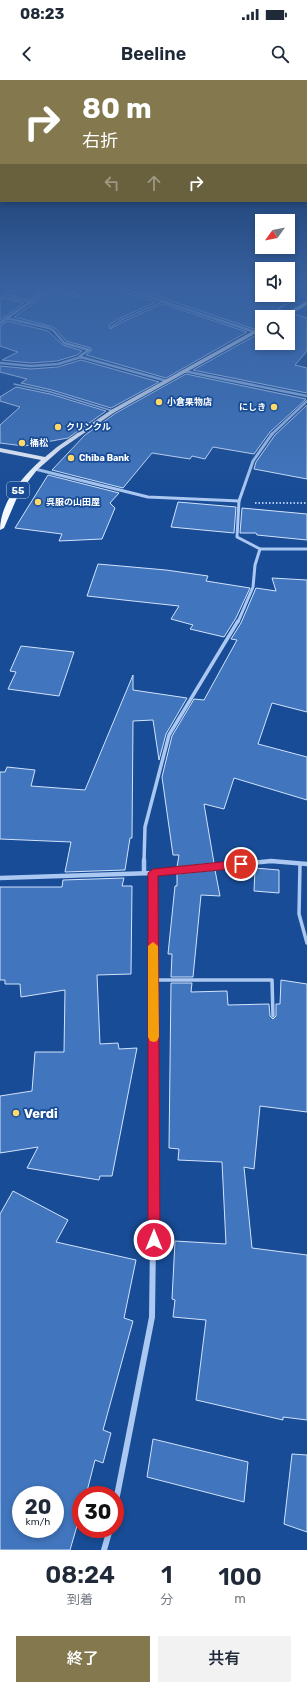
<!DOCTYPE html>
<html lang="ja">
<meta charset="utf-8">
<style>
:root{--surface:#fff;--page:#f2f2f3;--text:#1f2937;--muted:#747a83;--accent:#84784e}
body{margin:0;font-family:Rubik,"Noto Sans JP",sans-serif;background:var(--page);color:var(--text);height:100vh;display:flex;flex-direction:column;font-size:15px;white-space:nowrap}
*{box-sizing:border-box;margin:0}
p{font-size:13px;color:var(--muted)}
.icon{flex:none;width:22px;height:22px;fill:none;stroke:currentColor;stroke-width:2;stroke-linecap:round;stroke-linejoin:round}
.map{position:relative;height:1470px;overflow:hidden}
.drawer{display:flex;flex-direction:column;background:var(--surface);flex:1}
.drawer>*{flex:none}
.hud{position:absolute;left:0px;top:0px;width:307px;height:122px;box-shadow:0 2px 6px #0003;background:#84784e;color:#fff;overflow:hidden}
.needle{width:26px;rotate:237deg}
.tools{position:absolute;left:255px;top:134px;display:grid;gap:8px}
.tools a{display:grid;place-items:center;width:40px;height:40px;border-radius:0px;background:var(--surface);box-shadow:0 2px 6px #0003;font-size:20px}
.speed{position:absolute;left:12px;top:1406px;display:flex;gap:8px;font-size:20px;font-weight:700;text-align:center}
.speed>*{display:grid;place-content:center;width:52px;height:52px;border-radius:50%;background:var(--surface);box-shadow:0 2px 6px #0003;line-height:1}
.speed small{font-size:10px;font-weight:400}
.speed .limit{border:6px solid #d22;background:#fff;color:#111}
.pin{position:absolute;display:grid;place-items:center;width:34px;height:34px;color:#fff;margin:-17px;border:2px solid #fff;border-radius:50%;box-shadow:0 1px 4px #0007}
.me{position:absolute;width:44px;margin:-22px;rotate:0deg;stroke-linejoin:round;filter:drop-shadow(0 0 3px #0008)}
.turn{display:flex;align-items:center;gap:14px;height:84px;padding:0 16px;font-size:18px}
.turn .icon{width:52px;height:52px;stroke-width:2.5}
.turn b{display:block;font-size:28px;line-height:34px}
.lanes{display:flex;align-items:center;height:38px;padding:0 16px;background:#0003;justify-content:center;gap:20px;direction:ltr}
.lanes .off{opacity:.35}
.eta{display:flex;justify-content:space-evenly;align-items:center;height:68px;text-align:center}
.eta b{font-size:24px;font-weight:600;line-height:28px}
.button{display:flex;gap:8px;margin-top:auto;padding:8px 16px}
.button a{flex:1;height:46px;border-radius:0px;background:var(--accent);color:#fff;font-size:16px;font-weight:600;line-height:46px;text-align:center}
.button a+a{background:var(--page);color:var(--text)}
.status{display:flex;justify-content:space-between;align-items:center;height:28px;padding:0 20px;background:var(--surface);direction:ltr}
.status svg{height:11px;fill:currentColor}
header{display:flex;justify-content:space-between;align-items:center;height:52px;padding:0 16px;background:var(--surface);font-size:18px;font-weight:600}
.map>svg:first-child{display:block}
</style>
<div class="status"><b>08:23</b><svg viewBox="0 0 49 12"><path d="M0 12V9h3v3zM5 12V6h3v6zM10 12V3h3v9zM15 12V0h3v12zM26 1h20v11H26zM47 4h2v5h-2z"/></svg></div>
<header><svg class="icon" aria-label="back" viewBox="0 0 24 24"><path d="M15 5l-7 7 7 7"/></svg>Beeline<svg class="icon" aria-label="search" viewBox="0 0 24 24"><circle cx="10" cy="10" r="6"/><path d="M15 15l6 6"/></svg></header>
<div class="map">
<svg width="307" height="1470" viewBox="0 0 307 1470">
<rect width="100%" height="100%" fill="#184c96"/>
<g fill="#4175bd" stroke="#d1e3fc" fill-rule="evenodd">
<polygon points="15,207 47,207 29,220 4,214"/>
<polygon points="62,207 117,207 119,210 156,222 120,238 109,245 110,249 122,242 163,224 247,252 166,298 86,275 91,271 91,268 66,261 56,249 50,246 14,237 54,209 77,218 80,217 79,214"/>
<polygon points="130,207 250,207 262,211 262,215 277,215 295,220 278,229 286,231 278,237 262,237 262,245 254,249"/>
<polygon points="0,218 24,223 0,240"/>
<polygon points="294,234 307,238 307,271 295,285 307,288 307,313 193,290 262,252 262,263 288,263 288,238"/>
<polygon points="7,241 48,251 63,265 82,271 77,275 57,281 31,283 2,280 18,272 0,266 0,246"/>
<polygon points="81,280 159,302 111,328 52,310 21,303 27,299 0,292 0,286 31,289 58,287"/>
<polygon points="186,294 306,319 270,352 254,374 213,367 205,379 192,376 190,379 152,373 123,408 52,390 85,355 116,333"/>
<polygon points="16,307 50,314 106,331 68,358 24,366 0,363 0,345 20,327 0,321 0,317"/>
<polygon points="307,325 307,399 254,389 256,382 275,355"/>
<polygon points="48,395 119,413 110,423 115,428 102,459 59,461 62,454 15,448"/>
<polygon points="178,422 236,427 234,453 171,447"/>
<polygon points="242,428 307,434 307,460 257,455 256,453 240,453"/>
<polygon points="98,484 166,490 208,496 206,501 250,508 236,538 224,557 190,549 193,545 171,539 179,526 87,516"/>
<polygon points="272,498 307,500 307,632 272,623 258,664 307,677 307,720 234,698 224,729 204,724 214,783 177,787 179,775 173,775 162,697 172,656 194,619 204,620 237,560 231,559 241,543 256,508 276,511"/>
<polygon points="21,566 74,572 59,616 8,609 16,592 10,591"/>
<polygon points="133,595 133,610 187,618 166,654 159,680 153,640 133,641 132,758 130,758 125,790 65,792 71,762 0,759 0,692 5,692 7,687 35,690 31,706 85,710"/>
<polygon points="255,788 279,790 279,813 254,811"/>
<polygon points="215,790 220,816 201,815 193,897 171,897 172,874 168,874 175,806 177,806 177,794"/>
<polygon points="124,798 122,806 132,806 131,894 97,895 100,964 118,963 119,969 137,968 112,1096 100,1096 99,1100 27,1088 38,1067 0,1073 0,1016 32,1011 35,972 64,972 65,910 21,917 20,904 5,904 5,900 0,900 0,807 62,807 63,800"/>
<polygon points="281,900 307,904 307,1032 260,1026 254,1089 244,1087 252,1168 307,1175 307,1340 283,1337 283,1340 196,1320 206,1240 173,1237 175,1220 172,1219 175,1161 226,1164 222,1082 178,1080 179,1069 169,1068 171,903 192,903 191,912 227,911 228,925 269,924 270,936 273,939 276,936 276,924 280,924"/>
<path d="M13 1111 68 1140 56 1162 136 1180 124 1238 133 1241 103 1350 111 1353 103 1383 95 1380 86 1415H81V1432L70 1470H0V1134ZM21 1415H55V1449H21Z"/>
<polygon points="153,1359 248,1382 244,1422 147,1397"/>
<polygon points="292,1374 307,1375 307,1452 284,1444"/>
</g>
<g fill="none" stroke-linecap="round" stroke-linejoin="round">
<polyline stroke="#aac8f1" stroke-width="2" stroke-dasharray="1.5 2" stroke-linecap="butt" points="255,423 307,423"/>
<g stroke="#aac8f1" stroke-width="1.5">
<polyline points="55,207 78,216"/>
<polyline points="0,216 29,222"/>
<polyline points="111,247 121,240 162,222"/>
<polyline points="14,304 51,312 113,331"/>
</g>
<g stroke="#aac8f1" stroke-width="3.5">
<polyline points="300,784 299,834 307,863"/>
<polyline points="153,900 272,900 273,936"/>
</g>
<g stroke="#aac8f1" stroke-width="2.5">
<polyline points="120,207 255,252"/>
<polyline points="6,238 49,248 54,251 64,263 89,270 80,276 81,277"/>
<polyline points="0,243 52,207"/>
<polyline points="0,283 31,286 58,284 81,277 167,301"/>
<polyline points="184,291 307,316"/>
<polyline points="271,355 307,321"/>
</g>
<g stroke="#aac8f1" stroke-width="3">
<polyline points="35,389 148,417 239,421"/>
<polyline points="260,469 307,469"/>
<polyline points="238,542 253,507 255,485 260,469 237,457 239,421 253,381 272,354"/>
</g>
<polyline stroke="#aac8f1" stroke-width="3.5" points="144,781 145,747 169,655 238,541"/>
<g stroke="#aac8f1" stroke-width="4.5">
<polyline points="144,793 144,780"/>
<polyline points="153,793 154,1084"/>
<polyline points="0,798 153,793 271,781 307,784"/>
</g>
<g stroke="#aac8f1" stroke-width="6">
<polyline points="115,1426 152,1237 154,1083"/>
<polyline points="104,1470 110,1449"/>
</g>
<g fill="#f4f8ff" fill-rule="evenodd">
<polygon points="307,221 307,225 286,237 279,237"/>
<path d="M262 246V250L115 332 61 369 37 390 19 413 4 448 0 450C0 423 22 397 41 380L0 372V368L45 377 57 367 111 330Z"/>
</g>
</g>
<linearGradient id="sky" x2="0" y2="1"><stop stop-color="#0d2a52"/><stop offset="0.5" stop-color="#3761a0"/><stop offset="1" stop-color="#3761a0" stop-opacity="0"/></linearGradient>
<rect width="307" height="413" fill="url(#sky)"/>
<polygon fill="#e11d48" stroke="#92132f" points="241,780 246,784 241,788 158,796 160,1160 159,1164 154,1166 150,1164 148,1160 148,793 153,789"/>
<polygon fill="#f59e0b" points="153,862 158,866 159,957 157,961 154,962 150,961 148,957 148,866"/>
<g fill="#ffd86a" stroke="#184c96" stroke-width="1.5">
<circle cx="159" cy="322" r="4"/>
<circle cx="274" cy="327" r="4"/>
<circle cx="58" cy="347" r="4"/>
<circle cx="22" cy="363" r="4"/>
<circle cx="71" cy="378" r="4"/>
<circle cx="38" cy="422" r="4"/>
<circle cx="16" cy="1033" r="4"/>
</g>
<g text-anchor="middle" stroke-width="3.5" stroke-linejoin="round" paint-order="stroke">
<g font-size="9" font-weight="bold" fill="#fff" stroke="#184c96" text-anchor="start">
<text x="167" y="325">小倉果物店</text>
<text x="266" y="330" text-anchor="end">にしき</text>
<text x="66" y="350">クリンクル</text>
<text x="30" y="366">桶松</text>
<text x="79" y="381">Chiba Bank</text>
<text x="46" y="425">呉服の山田屋</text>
</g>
<rect fill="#184c96" stroke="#bac9e0" stroke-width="1" x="7" y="402" width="22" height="16" rx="3"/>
<g font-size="10" font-weight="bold" fill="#fff">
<text x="18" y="414">55</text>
</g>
<g font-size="13" font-weight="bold" fill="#fff" stroke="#184c96" text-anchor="start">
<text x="24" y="1038">Verdi</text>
</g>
</g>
</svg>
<div class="tools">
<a><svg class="needle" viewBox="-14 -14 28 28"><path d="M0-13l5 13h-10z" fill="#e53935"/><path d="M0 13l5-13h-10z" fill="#747a83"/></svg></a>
<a><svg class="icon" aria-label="sound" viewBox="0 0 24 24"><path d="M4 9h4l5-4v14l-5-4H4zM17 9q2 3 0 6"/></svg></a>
<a><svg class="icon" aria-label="search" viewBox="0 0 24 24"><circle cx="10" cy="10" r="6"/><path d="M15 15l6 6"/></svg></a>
</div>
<div class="speed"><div>20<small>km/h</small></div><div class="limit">30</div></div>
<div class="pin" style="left:241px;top:784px;background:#d93025"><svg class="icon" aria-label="arrive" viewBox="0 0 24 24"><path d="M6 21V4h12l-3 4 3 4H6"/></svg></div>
<svg class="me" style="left:154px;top:1160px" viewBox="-20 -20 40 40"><circle r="17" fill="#e11d48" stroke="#fff" stroke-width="3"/><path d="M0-11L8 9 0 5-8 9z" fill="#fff"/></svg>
<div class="hud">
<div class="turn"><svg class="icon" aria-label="right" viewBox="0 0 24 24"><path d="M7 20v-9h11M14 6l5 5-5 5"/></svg><div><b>80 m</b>右折</div></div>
<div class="lanes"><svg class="icon off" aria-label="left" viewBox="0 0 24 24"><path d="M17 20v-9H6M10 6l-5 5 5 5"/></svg><svg class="icon off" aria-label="ahead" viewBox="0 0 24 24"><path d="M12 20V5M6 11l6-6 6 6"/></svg><svg class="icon" aria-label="right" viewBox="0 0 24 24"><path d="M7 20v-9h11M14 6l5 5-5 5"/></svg></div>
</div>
</div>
<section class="drawer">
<div class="eta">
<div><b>08:24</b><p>到着</p></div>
<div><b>1</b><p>分</p></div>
<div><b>100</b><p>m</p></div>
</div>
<div class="button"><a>終了</a><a>共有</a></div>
</section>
